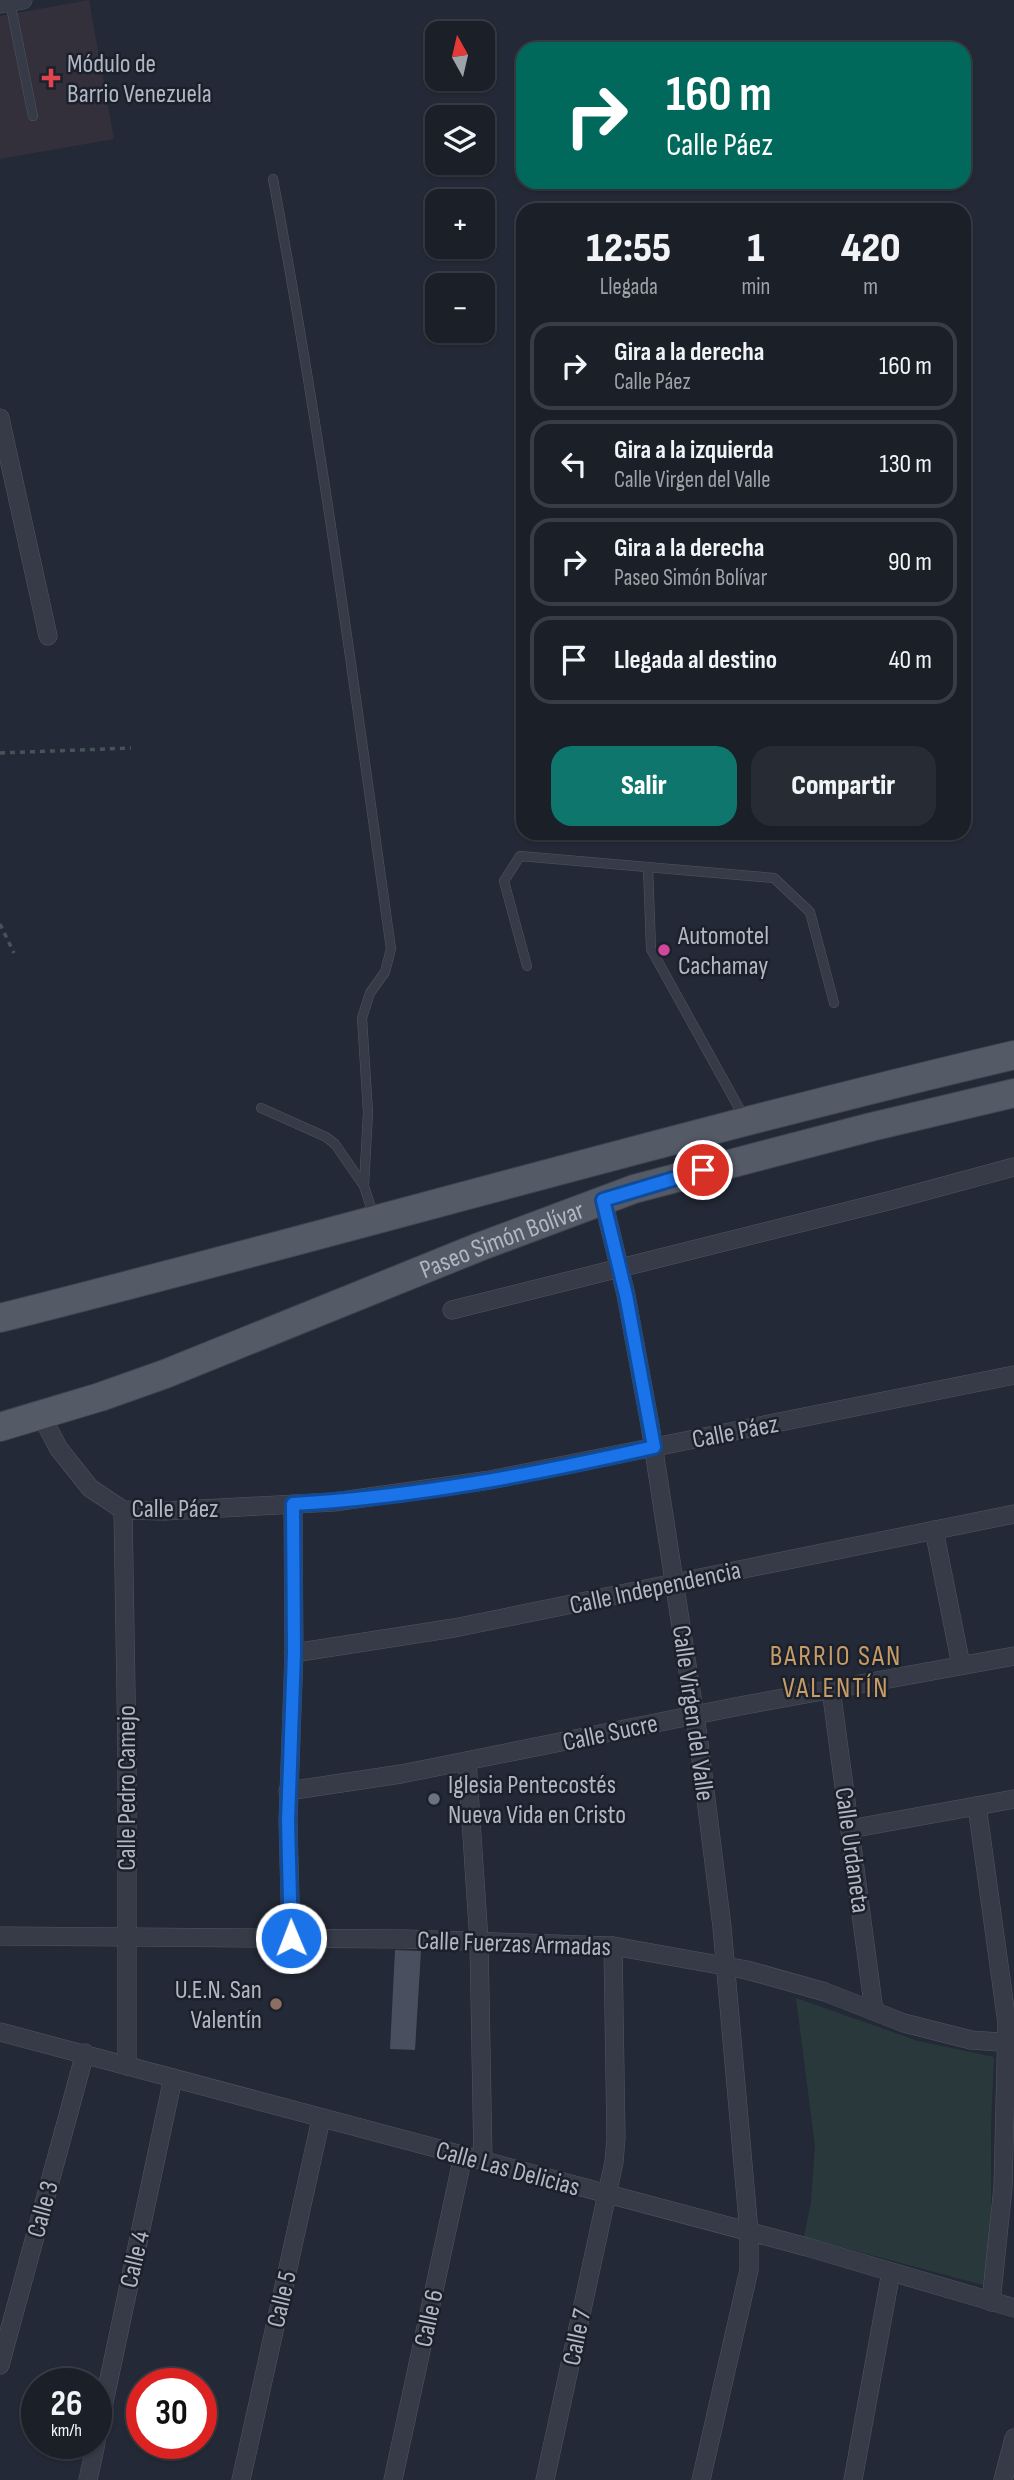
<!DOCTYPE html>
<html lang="es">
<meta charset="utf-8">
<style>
:root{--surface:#1a1f28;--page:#272c34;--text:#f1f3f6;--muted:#9fa2a8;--line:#383d45;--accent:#0f766e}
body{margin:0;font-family:"Sofia Sans Condensed",sans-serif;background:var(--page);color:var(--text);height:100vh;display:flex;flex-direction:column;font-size:26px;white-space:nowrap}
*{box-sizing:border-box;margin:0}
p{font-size:23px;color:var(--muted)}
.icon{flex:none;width:38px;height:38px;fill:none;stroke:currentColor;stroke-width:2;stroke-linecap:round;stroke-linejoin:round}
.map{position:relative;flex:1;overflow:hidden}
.sheet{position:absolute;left:516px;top:203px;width:455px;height:637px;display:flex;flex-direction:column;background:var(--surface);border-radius:21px;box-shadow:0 2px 5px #0004,0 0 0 2px var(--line)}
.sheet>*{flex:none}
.guide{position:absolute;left:516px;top:42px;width:455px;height:147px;border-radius:21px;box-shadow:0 2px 5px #0004,0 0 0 2px var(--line);background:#00695c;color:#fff;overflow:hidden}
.needle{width:46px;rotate:352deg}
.buttons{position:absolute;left:425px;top:21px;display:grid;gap:14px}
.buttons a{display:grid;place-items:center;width:70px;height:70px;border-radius:14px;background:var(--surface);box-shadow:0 2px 5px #0004,0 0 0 2px var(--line);font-size:35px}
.speed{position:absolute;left:21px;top:2368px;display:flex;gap:14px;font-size:35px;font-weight:700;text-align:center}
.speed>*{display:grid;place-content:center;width:91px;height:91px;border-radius:50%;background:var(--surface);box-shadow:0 2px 5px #0004,0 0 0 2px var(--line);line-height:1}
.speed small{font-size:18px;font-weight:400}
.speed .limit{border:10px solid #d22;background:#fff;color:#111}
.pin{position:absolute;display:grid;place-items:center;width:60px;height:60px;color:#fff;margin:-30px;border:4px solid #fff;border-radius:50%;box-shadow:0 2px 7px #0007}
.me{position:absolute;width:77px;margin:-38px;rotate:359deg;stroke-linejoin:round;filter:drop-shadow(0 0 5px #0008)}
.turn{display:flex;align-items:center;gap:24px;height:147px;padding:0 35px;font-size:32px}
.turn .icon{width:91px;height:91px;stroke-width:2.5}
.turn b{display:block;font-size:49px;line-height:60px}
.eta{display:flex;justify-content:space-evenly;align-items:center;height:119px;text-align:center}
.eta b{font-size:42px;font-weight:800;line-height:49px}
.button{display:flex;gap:14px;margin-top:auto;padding:14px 35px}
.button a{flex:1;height:80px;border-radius:21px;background:var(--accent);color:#fff;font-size:28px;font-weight:800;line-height:80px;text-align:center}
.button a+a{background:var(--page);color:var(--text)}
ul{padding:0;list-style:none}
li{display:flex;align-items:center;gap:21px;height:88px;margin:0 14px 10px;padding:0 21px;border:4px solid var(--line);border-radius:21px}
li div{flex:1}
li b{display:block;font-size:26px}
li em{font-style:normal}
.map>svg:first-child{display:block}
</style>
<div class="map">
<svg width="1014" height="2480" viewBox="0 0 1014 2480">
<rect width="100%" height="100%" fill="#232936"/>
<polygon fill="#33303b" points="89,0 114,139 0,159 0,16"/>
<path fill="#29393b" d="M796 1998 918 2041 994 2057C993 2084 991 2111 991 2138 991 2187 993 2237 983 2285L804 2237 811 2202 815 2146Z"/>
<polygon fill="#494f5e" points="395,1950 421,1951 415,2050 390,2049"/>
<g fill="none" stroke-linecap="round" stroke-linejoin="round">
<defs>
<g id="lane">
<polyline points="10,2 33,116"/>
<path d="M273 179C321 434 355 692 391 949L385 972 370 993 362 1018 368 1112 364 1186"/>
<polyline points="648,867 651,949 744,1117"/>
<polyline points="527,966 504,881 520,856 774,878 810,912 834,1003"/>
<polyline points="261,1108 326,1137 335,1144 364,1186 374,1217"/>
</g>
<g id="street">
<polyline points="0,4 23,0"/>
<polyline points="0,418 48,636"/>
<polyline points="603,1200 626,1295 650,1425 699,1743 722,1927 749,2232 749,2270 701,2480"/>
<polyline points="452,1310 892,1200 1014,1167"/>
<polyline points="41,1415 59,1449 90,1488 123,1510 164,1511 334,1502 490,1480 1014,1375"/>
<polyline points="123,1510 127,1753 127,2066"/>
<polyline points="934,1530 961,1665"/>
<polyline points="294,1653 454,1628 1014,1514"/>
<polyline points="831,1689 874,2011"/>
<polyline points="467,1761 479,1941 483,2161"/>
<polyline points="288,1791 401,1774 745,1705 1014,1656"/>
<polyline points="977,1806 1007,2023 1003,2187 991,2302"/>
<polyline points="850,1829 1014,1799"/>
<polyline points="0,1936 405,1939 613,1946 747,1970 825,1992 904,2023 971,2040 1014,2043"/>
<polyline points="291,1938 288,1821 294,1653 293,1504"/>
<polyline points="0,2032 807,2247 1014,2308"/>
<polyline points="0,2365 85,2053"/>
<polyline points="96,2440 173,2078"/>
<polyline points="88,2480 96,2443"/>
<polyline points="241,2480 321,2119"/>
<polyline points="393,2480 463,2156"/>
<polyline points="545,2480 614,2162 616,2138 613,1946"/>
<polyline points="853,2480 891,2272"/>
<polyline points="1003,2480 1014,2438"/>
</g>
<g id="primary">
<path d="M0 1318C339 1233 674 1135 1014 1055"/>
<path id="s1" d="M0 1427 100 1397 165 1374 479 1247 634 1189 871 1127 1014 1093"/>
</g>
</defs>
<use href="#lane" stroke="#515661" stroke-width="10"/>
<use href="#street" stroke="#515661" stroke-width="19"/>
<use href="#primary" stroke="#3f4450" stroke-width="30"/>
<g stroke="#465458" stroke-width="3.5" stroke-dasharray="5 5" stroke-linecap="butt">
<polyline points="0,753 131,748"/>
<polyline points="0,924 14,953"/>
</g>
<use href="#lane" stroke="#363b47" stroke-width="9"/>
<use href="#street" stroke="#363b47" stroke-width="18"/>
<use href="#primary" stroke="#545a66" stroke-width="28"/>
</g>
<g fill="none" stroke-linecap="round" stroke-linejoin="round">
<defs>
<path id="route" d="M291 1938 288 1821 294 1653 293 1504C415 1497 535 1474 654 1447L626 1295 603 1200 703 1170"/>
</defs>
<use href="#route" stroke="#114b97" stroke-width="18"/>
<use href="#route" stroke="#1a73e8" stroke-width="12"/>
</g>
<path fill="#e0444e" stroke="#1b202b" stroke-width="2.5" d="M47.5 67.5h7v7h7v7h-7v7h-7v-7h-7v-7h7z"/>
<circle fill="#d1479c" stroke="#1b202b" stroke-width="2.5" cx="664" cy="950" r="7"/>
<circle fill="#6b7280" stroke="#1b202b" stroke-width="2.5" cx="434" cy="1799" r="7"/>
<circle fill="#8d6e63" stroke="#1b202b" stroke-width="2.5" cx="276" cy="2004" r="7"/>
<g text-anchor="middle" stroke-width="5" stroke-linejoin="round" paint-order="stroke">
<g font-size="26" fill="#b1b6c3" stroke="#1b202b" text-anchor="start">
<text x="67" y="72">Módulo de<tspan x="67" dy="30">Barrio Venezuela</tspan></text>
<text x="678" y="944">Automotel<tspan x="678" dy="30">Cachamay</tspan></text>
<text x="448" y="1793">Iglesia Pentecostés<tspan x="448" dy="30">Nueva Vida en Cristo</tspan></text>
<text x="262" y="1998" text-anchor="end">U.E.N. San<tspan x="262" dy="30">Valentín</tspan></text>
</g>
<g font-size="26" fill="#b1b6c3" stroke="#1b202b">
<text dy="9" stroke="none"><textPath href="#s1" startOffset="536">Paseo Simón Bolívar</textPath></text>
<text transform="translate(735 1431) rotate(-11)" y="9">Calle Páez</text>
<text x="175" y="1517">Calle Páez</text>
<text transform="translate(655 1587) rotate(-12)" y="9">Calle Independencia</text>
<text transform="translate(694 1713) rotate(82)" y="9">Calle Virgen del Valle</text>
<text transform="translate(610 1732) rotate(-12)" y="9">Calle Sucre</text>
<text transform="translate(126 1788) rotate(-90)" y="9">Calle Pedro Camejo</text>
<text transform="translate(853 1850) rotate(82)" y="9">Calle Urdaneta</text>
<text transform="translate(514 1943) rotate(2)" y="9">Calle Fuerzas Armadas</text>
<text transform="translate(508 2168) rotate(15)" y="9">Calle Las Delicias</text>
<text transform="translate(42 2209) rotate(-75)" y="9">Calle 3</text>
<text transform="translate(134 2259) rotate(-77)" y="9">Calle 4</text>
<text transform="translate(281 2299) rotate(-77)" y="9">Calle 5</text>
<text transform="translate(428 2318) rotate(-78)" y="9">Calle 6</text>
<text transform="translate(576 2337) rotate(-78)" y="9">Calle 7</text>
</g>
<g font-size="28" letter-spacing="2" fill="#c79c67" stroke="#1b202b">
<text x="836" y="1665">BARRIO SAN<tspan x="836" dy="32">VALENTÍN</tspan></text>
</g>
</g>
</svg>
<div class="buttons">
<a><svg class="needle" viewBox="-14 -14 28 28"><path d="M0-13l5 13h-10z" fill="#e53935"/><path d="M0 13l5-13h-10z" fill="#9fa2a8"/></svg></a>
<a><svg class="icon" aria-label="layers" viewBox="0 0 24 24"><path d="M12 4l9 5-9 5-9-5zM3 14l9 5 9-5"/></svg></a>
<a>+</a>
<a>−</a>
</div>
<div class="speed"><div>26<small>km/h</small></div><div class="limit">30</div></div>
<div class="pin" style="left:703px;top:1170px;background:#d93025"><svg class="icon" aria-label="arrive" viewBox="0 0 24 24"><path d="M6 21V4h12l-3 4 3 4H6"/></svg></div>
<svg class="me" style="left:291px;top:1938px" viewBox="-20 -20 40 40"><circle r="17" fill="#1a73e8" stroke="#fff" stroke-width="3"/><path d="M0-11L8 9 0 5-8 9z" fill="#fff"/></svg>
<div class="guide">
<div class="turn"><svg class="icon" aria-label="right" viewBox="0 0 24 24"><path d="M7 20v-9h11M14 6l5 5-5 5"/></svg><div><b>160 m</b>Calle Páez</div></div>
</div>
<section class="sheet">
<div class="eta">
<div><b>12:55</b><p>Llegada</p></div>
<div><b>1</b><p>min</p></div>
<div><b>420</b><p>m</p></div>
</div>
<ul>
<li><svg class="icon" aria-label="right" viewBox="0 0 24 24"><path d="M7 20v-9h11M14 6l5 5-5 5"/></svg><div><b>Gira a la derecha</b><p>Calle Páez</p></div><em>160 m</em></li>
<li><svg class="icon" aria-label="left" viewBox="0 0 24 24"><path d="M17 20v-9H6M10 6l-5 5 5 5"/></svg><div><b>Gira a la izquierda</b><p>Calle Virgen del Valle</p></div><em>130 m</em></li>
<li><svg class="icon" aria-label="right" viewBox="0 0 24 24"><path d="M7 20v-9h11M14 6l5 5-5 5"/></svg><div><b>Gira a la derecha</b><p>Paseo Simón Bolívar</p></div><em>90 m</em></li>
<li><svg class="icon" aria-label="arrive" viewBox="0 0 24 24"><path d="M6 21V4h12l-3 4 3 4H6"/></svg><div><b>Llegada al destino</b></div><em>40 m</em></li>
</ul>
<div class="button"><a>Salir</a><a>Compartir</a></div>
</section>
</div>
